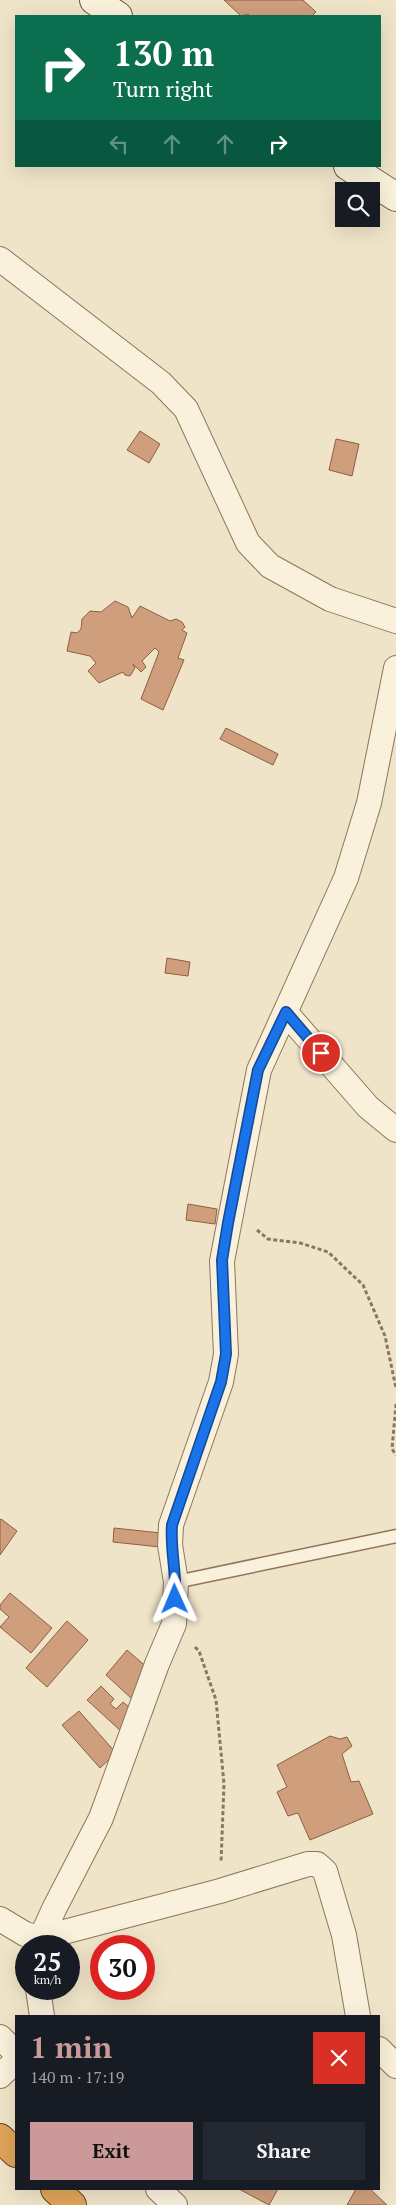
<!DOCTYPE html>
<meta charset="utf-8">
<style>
:root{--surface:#171b24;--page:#242831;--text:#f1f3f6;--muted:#9ea1a6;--accent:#cc999b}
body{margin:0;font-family:"PT Serif",serif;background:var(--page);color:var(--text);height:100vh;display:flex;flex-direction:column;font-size:19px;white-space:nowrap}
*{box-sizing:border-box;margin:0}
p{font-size:16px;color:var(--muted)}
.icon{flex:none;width:28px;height:28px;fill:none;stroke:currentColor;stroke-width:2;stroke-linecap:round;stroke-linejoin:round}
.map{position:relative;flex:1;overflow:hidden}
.panel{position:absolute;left:15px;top:2015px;width:365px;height:175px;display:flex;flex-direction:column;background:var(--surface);border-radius:0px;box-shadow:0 5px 20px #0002}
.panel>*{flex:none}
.hud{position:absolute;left:15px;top:15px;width:366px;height:152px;border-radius:0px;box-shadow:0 5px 20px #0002;background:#0b6e4f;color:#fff;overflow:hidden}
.controls{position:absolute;left:335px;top:182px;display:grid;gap:10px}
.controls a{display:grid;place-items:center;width:45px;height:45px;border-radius:0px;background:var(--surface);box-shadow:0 5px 20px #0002;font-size:25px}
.speed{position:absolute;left:15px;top:1935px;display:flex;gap:10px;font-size:25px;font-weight:700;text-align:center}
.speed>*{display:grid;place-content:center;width:65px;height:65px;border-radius:50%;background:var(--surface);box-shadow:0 5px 20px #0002;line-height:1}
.speed small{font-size:12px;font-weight:400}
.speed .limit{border:8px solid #d22;background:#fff;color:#111}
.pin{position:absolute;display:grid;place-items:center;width:42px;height:42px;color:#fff;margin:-21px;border:2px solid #fff;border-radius:50%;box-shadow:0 1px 5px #0007}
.me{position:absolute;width:55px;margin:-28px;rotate:359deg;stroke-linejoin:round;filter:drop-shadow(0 0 4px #0008)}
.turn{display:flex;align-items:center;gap:18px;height:105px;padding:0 15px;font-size:22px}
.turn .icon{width:65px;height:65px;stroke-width:2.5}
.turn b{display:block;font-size:35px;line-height:42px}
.lanes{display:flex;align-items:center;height:48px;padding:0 15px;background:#0003;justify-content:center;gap:25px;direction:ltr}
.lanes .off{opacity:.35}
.round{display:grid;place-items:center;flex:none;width:52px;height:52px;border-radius:0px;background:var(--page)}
.headline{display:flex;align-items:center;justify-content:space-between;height:85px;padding:0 15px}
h1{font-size:30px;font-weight:600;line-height:38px;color:var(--accent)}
.cta{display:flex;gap:10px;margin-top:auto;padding:10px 15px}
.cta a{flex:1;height:58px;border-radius:0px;background:var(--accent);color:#111;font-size:20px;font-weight:600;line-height:58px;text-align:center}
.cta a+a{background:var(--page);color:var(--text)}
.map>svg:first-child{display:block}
</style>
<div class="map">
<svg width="396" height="2205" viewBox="0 0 396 2205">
<rect width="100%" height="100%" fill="#f0e4c8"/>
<g fill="#cf9f7d" stroke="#8d5f41">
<polygon points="224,0 303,0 316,12 312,16 250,16 248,14 241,16"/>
<polygon points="140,431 160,444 149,463 127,450"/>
<polygon points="336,439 359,444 352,476 329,470"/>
<polygon points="115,601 128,607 132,618 140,606 170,621 176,619 182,622 185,627 182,630 187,633 178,658 184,660 163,710 141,699 159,652 155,648 142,661 146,667 141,672 133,664 135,668 130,676 125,675 123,672 99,683 88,671 96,663 90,656 67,651 71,632 77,633 81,629 82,619 90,611 101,612"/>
<polygon points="226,728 278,754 273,765 220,739"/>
<polygon points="167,958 190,962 188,976 165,973"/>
<polygon points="188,1204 217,1209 215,1224 186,1220"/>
<polygon points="1,1519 17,1531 0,1555 0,1520"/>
<polygon points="114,1528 161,1533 160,1547 113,1542"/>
<polygon points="10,1593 52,1628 31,1653 0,1627 9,1617 0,1609 0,1605"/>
<polygon points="67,1621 88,1640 47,1687 26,1668"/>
<polygon points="127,1650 149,1669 132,1699 106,1675"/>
<polygon points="101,1686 114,1699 110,1704 116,1709 123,1702 134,1711 123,1733 87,1700"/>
<polygon points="79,1711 116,1753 100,1768 62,1725"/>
<polygon points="330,1736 340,1739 347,1737 352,1746 342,1754 351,1782 359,1781 373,1814 310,1840 298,1813 288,1816 277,1792 287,1787 277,1765"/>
<polygon points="239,2189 278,2189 269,2205"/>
<polygon points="356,2189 370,2189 387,2205 347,2205"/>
</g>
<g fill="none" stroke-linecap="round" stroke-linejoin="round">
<defs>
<polyline id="lane" points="176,1582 396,1536"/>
<g id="street">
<polyline points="0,259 161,383 186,409 248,543 270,566 330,599 396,621"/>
<polyline points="286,1013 368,1107 396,1130"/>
<polyline points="0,1919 25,1934 41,1938 220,1891 308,1864 317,1864 325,1871 344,1935 358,2016"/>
<polyline points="39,1946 41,1938 54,1909 101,1818 157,1664 174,1624 176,1582 170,1545 171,1525 221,1382 226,1354 222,1261 259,1070 346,878 369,803 396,668"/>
<polyline points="38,1989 42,2016"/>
<polyline points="0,2037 16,2053"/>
<polyline points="379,2049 396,2066"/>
<polyline points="0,2076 16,2061"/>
<polyline points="158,2189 175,2205"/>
</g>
<g id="secondary">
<polyline points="94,0 118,16"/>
<polyline points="348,166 396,197"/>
</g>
<g id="highway">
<polyline points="0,2138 16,2153"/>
<polyline points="55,2189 72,2205"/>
</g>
</defs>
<use href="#lane" stroke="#8d765c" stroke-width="15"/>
<use href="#street" stroke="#8d765c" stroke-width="26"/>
<use href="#secondary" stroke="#6f573f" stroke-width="30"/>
<use href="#highway" stroke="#5b4430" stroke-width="30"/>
<g stroke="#8d765c" stroke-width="3" stroke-dasharray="4 2.5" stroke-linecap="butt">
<polyline points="257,1230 268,1239 300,1243 328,1252 363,1285 385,1336 396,1388"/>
<polyline points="396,1404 392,1449 396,1455"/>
<polyline points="195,1647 199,1651 216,1700 224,1784 221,1863"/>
</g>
<use href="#lane" stroke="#faf1dc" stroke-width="12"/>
<use href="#street" stroke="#faf1dc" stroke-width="24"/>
<use href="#secondary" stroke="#faf1dc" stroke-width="28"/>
<use href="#highway" stroke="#e0a458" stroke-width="28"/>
</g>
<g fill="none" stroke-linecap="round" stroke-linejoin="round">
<defs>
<path id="route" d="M175 1599C177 1574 170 1550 172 1525L221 1382 226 1354 222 1260 228 1223 258 1070 286 1012 321 1053"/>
</defs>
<use href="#route" stroke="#114b97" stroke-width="12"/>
<use href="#route" stroke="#1a73e8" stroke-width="9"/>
</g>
</svg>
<div class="controls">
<a><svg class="icon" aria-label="search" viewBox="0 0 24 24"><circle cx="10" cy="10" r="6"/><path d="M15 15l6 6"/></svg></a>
</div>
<div class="speed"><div>25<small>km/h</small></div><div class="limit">30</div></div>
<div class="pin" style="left:321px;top:1053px;background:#d93025"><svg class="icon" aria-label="arrive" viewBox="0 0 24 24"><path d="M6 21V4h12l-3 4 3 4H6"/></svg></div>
<svg class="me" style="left:175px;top:1599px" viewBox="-20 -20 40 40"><path d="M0-17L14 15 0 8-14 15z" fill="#1a73e8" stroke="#fff" stroke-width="4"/></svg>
<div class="hud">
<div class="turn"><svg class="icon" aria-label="right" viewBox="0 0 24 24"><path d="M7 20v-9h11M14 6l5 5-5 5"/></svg><div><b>130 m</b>Turn right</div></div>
<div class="lanes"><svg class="icon off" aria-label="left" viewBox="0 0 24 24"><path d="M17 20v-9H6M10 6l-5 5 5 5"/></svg><svg class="icon off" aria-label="ahead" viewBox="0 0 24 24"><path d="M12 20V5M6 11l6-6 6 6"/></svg><svg class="icon off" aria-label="ahead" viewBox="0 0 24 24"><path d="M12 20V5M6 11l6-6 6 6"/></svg><svg class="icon" aria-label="right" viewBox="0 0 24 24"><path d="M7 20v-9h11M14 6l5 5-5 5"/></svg></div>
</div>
<section class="panel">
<div class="headline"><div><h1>1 min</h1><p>140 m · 17:19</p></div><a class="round" style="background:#d93025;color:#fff"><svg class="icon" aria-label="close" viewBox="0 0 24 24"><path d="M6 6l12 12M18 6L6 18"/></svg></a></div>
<div class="cta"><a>Exit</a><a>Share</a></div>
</section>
</div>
